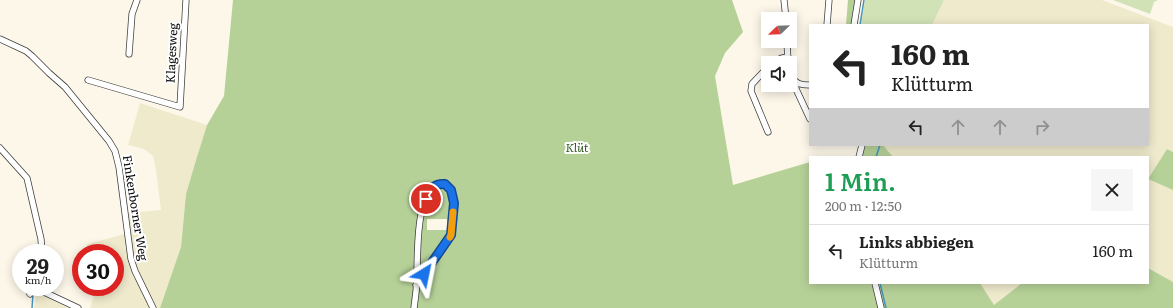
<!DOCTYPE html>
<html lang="de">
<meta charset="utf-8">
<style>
:root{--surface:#fff;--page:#f6f6f6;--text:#222;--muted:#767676;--line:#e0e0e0}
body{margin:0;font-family:Literata,serif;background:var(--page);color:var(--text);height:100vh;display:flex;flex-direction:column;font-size:15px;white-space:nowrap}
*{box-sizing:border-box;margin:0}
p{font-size:13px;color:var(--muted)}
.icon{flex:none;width:22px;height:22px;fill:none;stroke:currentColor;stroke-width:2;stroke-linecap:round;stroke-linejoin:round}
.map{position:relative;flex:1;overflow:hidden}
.panel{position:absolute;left:809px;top:156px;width:340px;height:128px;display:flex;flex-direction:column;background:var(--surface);border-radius:0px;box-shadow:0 2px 10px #0003}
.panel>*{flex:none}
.guide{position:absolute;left:809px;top:24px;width:340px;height:122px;border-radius:0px;box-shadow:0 2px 10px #0003;background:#fff;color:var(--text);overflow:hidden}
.needle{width:26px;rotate:247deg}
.fabs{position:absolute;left:761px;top:12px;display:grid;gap:8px}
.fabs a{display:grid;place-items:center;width:36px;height:36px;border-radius:0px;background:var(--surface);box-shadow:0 2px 10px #0003;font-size:20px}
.speed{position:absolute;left:12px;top:244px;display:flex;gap:8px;font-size:20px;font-weight:700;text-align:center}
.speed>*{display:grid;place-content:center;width:52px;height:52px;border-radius:50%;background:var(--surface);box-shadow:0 2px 10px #0003;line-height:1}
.speed small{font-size:10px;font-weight:400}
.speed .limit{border:6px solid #d22;background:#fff;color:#111}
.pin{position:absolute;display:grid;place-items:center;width:34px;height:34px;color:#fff;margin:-17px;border:2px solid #fff;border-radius:50%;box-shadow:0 1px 4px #0007}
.me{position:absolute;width:44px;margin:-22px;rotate:35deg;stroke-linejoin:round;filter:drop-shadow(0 0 3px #0008)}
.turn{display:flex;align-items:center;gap:14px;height:84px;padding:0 16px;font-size:18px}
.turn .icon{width:52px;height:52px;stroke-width:2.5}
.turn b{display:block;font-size:28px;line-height:34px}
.lanes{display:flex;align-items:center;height:38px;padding:0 16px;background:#0003;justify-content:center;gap:20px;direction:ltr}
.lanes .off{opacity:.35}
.round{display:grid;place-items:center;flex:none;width:42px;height:42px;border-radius:0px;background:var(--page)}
.overview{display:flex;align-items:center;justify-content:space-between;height:68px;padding:0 16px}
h1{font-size:24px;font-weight:600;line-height:30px;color:#1e9e55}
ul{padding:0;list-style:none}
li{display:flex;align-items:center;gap:12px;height:52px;padding:0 16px;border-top:1px solid var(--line)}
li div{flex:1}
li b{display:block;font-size:15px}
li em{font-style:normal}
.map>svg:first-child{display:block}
</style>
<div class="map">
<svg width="1173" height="308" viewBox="0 0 1173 308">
<rect width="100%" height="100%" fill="#fdf7e9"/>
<g fill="#efeacc">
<polygon points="944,0 1102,0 1173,27 1173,152 1167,149 1148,179 1173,190 1173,282 1148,268 1148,157 893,157 883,145 1148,145 1148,25 932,25"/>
<polygon points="140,103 207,125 186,194 181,247 160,308 90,308 94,296 93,287 115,287 115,253 88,253 87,244 129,233 127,213 161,210 156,170 153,156 144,149 128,145"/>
<polygon points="980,283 1022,283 994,305"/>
<polygon points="36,292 69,308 34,308"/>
</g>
<g fill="#d1e2b7">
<polygon points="865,0 944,0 932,25 861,25"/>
<polygon points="1113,0 1158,0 1154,2 1150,14"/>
</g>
<g fill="#b6d198" fill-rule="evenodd">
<path d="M233 0H732L743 32 725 53 715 76 733 185 810 162V283H980L994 305 1022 283H1148V268L1173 282V308H160L181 247 186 194 197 157 207 125 224 96ZM447 219V230H427V219Z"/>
<polygon points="848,0 856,0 852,25 846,25"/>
<polygon points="862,145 883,145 893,157 852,157 860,155"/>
<polygon points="1167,149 1173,152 1173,190 1148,179"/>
</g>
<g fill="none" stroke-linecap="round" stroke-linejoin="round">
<g stroke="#4295be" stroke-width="1.5">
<polyline points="860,25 864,0"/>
<polyline points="876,157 880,145"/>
<polyline points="880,283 886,308"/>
<polyline points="36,288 42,293"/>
<polyline points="32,308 33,294"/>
</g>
<defs>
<g id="minor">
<polyline points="784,0 786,19"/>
<polyline points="827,25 829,0"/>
<polyline points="854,25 858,0"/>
<polyline points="0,39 26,51 32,56 49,73 65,87 109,141 115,151 119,167 131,259 135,271 153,308"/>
<polyline points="787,41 788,63"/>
<polyline points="129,54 132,14 137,0"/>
<polyline points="772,63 782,58 788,57"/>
<polyline points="768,67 752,84 751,91 768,132"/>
<path d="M790 75C796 84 800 85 810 85"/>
<polyline points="88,80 180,107 186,0"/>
<polyline points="795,82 796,89 810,119"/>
<polyline points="0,148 27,178 41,239 42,253"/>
<polyline points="859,157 862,145"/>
<polyline points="875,283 881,308"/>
<polyline points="39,287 44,292 78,308"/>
<polyline points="30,294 34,287"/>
<path d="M414 308C416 296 417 283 417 271 418 251 415 182 445 184L451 190 454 203 451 235 416 285"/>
</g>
</defs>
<use href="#minor" stroke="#3d3d3d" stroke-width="7"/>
<use href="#minor" stroke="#fff" stroke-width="5.5"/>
</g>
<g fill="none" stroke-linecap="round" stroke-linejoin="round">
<defs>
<path id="route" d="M424 274 451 235 454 203 451 190 445 184C433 183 431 190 426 199"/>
</defs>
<use href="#route" stroke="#114b97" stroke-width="10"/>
<use href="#route" stroke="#1a73e8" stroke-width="7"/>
<polyline stroke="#f59e0b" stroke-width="7" points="450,237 451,235 453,212"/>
</g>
<g text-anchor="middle" stroke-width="4" stroke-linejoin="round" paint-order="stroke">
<g font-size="12" fill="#0a0a0a" stroke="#fff">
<text transform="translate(172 53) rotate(-87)" y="4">Klagesweg</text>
<text transform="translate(135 208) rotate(81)" y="4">Finkenborner Weg</text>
</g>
<g font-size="12" font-style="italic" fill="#325922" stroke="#fff">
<text x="577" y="152">Klüt</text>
</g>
</g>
</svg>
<div class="fabs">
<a><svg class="needle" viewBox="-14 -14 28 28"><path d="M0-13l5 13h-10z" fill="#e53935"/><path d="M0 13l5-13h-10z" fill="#767676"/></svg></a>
<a><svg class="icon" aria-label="sound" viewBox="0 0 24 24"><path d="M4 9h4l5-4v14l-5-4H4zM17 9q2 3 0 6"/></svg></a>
</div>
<div class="speed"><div>29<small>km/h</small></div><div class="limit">30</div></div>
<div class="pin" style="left:426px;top:199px;background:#d93025"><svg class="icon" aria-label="arrive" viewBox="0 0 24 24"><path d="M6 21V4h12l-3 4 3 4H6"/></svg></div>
<svg class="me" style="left:424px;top:274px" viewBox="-20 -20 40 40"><path d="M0-17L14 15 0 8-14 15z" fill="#1a73e8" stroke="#fff" stroke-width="4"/></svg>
<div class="guide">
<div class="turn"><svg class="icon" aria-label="left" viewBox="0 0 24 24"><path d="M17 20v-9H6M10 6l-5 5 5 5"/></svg><div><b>160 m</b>Klütturm</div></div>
<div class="lanes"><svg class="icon" aria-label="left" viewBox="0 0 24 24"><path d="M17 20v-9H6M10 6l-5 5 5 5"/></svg><svg class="icon off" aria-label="ahead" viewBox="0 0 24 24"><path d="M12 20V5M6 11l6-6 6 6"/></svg><svg class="icon off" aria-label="ahead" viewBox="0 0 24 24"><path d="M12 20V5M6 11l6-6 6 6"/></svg><svg class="icon off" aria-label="right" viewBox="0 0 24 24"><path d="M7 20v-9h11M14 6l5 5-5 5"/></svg></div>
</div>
<section class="panel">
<div class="overview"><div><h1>1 Min.</h1><p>200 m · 12:50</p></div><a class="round"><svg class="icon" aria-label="close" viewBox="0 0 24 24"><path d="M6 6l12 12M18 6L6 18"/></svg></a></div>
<ul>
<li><svg class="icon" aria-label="left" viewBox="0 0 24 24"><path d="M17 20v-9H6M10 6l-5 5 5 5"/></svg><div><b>Links abbiegen</b><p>Klütturm</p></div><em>160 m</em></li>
</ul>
</section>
</div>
